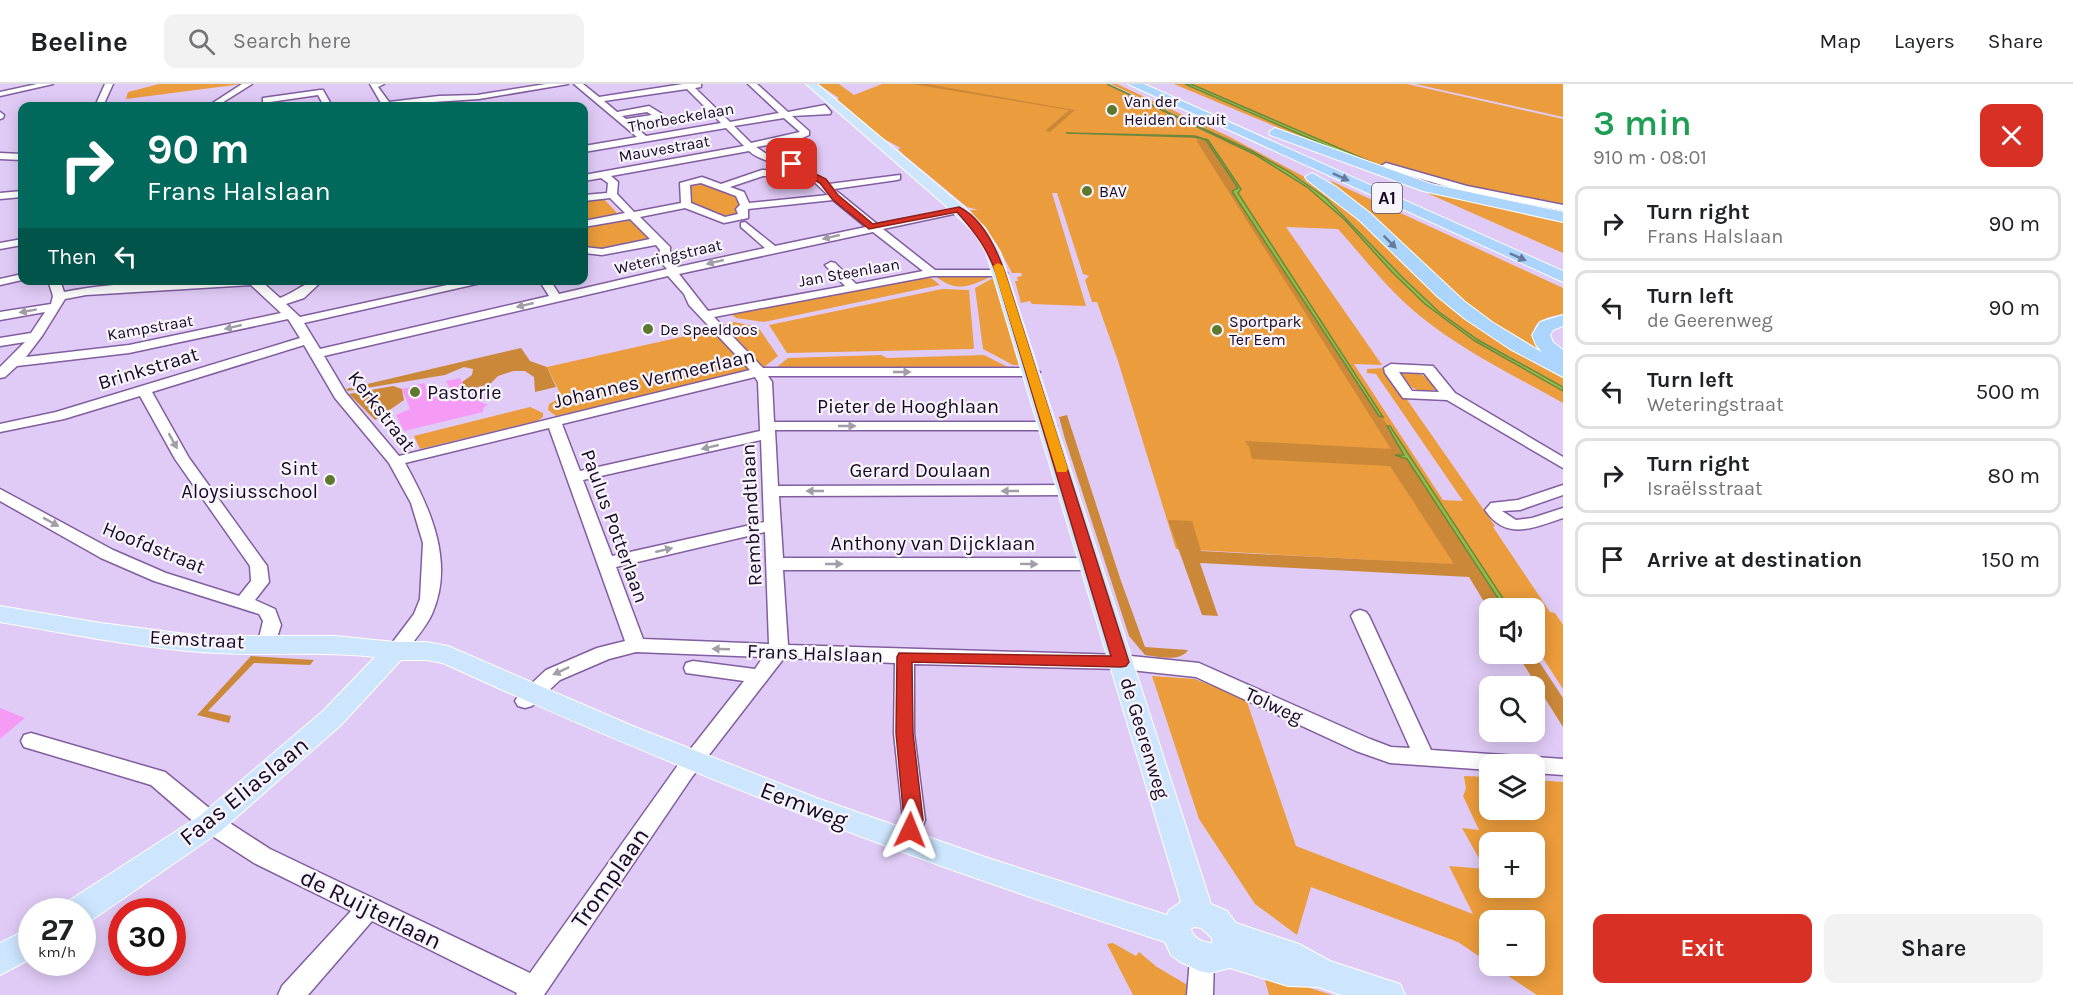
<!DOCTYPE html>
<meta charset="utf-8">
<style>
:root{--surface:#fff;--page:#f2f2f2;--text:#202124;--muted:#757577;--line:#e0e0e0;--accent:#d93025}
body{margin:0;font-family:Karla,sans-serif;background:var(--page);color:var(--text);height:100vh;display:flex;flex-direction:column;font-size:22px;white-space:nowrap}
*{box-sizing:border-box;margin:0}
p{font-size:20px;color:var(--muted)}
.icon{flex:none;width:33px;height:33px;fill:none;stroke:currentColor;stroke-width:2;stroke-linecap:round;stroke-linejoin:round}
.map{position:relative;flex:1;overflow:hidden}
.panel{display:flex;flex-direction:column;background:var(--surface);width:510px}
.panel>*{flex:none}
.banner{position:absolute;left:18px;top:18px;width:570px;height:183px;border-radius:12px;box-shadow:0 3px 15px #0003;background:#00695c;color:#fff;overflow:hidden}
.controls{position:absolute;left:1479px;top:514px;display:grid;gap:12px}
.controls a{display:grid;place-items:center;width:66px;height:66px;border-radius:12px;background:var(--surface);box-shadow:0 3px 15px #0003;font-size:30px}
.speed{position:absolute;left:18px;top:814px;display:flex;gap:12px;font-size:30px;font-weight:700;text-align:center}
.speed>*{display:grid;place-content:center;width:78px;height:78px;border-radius:50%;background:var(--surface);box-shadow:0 3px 15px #0003;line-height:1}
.speed small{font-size:15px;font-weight:400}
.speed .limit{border:9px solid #d22;background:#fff;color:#111}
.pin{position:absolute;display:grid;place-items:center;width:51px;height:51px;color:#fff;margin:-26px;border-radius:12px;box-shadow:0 3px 9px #0006}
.me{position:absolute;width:66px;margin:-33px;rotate:2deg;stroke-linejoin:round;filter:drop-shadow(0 0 4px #0008)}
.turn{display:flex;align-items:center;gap:21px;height:126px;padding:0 30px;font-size:27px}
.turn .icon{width:78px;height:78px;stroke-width:2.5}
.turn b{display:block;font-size:42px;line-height:51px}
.then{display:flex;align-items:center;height:57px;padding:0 30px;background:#0003;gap:12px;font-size:22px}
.round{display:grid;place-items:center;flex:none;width:63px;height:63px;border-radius:12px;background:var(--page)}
.summary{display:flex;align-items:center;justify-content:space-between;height:102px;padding:0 30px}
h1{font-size:36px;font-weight:600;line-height:45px;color:#1e9e55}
.cta{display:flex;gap:12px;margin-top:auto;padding:12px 30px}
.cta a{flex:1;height:69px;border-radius:12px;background:var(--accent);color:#fff;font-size:24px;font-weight:600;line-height:69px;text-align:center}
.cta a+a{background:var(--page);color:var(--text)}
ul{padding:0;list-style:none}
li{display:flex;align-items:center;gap:18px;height:75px;margin:0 12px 9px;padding:0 18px;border:3px solid var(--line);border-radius:12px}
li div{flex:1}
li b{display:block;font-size:22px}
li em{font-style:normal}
header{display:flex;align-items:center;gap:36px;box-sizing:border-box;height:84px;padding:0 30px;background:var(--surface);border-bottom:2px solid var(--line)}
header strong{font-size:28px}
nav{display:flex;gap:33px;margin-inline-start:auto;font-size:21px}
.search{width:420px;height:54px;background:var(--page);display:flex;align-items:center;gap:15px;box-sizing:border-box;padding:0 21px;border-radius:12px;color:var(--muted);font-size:22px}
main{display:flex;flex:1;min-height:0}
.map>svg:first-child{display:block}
</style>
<header>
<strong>Beeline</strong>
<div class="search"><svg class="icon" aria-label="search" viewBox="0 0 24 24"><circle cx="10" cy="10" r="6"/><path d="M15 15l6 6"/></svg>Search here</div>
<nav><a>Map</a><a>Layers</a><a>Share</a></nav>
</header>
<main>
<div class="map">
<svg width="1563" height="911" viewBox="0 0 1563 911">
<rect width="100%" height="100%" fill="#e0cbf6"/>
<g fill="#eb9c3c" fill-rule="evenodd">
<polygon points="159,0 242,0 126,15 128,8"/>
<path d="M818 0H839L854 11 882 0H1107L1256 71 1307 103 1345 136 1392 188 1425 220 1475 257 1563 307V319C1515 292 1463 267 1420 232 1389 207 1364 174 1338 145L1286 143 1382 281 1354 280 1443 416 1463 417 1376 290 1367 289V285L1385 284 1495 442 1493 443 1550 528 1555 529 1563 541V605L1535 562 1534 525H1510L1482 482 1176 465 1118 277 1097 218H1092L1085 196 1089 192 1083 190 1057 109H1052L1086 222 1032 220 1030 217 1021 219 1015 197H1018L1017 193 1022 192 1021 189H1012L996 159 970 126H978L967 123 904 71 898 65 901 64 882 54 840 18 837 15 839 14Z"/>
<polygon points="1111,0 1117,0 1230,53 1316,99 1335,113 1425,199 1563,292 1563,303 1478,256 1439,228 1403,194 1330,117 1305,98 1252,67"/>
<polygon points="1174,0 1185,0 1366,79 1439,105 1339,69"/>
<polygon points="1191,0 1407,0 1563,35 1563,123 1380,83"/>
<polygon points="1415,0 1563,0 1563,33"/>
<path d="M1329 96 1563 204V230C1548 233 1532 235 1533 254L1558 278 1462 220Z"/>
<polygon points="699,97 736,110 742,120 738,123 741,131 729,134 690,120 687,100"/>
<polygon points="1402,98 1563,134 1563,169"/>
<polygon points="602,113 617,129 625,127 626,131 584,139 584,115"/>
<polygon points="627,134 651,157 603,167 584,164 584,142"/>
<path d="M940 191 992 192C969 203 957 209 935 192Z"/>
<polygon points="930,193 940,201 764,238 736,234 731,230"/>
<polygon points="993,194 994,194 1019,281 1013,281 983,265 975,204"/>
<polygon points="942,205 969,206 974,264 972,265 787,269 769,241"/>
<polygon points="734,238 758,243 778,272 763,284 729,247 720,242"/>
<polygon points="710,244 751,287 556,332 548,326 549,320 562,313 547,283 690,251"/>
<polygon points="881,271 887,274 984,271 1014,286 772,287 788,274"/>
<path d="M1406 287C1421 289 1427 292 1437 304 1423 314 1409 303 1400 292Z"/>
<polygon points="530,323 543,329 543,333 537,337 420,365 414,352"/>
<path d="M1152 592 1195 595 1246 615 1296 762 1473 830 1449 782 1485 785 1462 744 1479 746 1463 712 1466 705 1464 692 1489 693 1490 726H1534L1535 696 1563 698V911H1537L1493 882H1534V837H1490L1489 879 1458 858 1311 803 1297 851 1255 820 1199 735ZM1490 759H1534V804H1490Z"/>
<polygon points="1113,859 1136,872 1139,868 1157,883 1189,902 1189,911 1133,911 1107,860"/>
<polygon points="1263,889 1332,911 1269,911"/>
</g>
<g fill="#cb8839">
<polygon points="912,0 927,0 1075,26 1050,48 1045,47 1069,26"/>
<path d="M1196 56H1206L1238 104 1232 106 1235 112 1379 332C1387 336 1397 359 1404 371H1395L1407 375 1505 525 1489 526 1469 493 1200 479 1218 532 1202 531 1168 436 1192 437 1201 467 1454 480 1390 382 1252 375 1249 363 1245 357 1391 365Z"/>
<polygon points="521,264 530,277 547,283 556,303 535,308 534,293 525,287 513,287 498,292 490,300 466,306 462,298 472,291 473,285 464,283 445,291 348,307 346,305"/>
<polygon points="393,302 402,305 404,316 375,336 349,310"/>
<path d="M1067 331 1121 497 1145 563 1188 566C1181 578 1158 573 1145 571L1129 552 1065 355 1059 333Z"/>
<polygon points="1517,570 1534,570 1563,614 1563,643"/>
<polygon points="251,572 314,576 310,581 254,579 208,627 231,632 229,639 197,631"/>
</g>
<g fill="#92be47" stroke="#6d883c" stroke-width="1.5">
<polygon points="1107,0 1252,67 1289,88 1326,114 1403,194 1439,228 1478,256 1563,303 1563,307 1475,257 1425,220 1392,188 1345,136 1307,103 1256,71"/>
<polygon points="1185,0 1191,0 1385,84 1457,105 1563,126 1563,128 1427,99 1366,79"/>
<polygon points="1066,49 1195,52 1208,56 1241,105 1238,109 1383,333 1379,332 1235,112 1232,107 1238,104 1206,56 1194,53"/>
<polygon points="1387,342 1390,342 1510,525 1505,525 1407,375 1395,371 1404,371"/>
</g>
<g fill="#f59bf5">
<polygon points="460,294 466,306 481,303 486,315 480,318 488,321 483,324 483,328 404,347 396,331 410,325 402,305 424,299 431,314 452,309 446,297"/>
<polygon points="0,624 25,634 0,655"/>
</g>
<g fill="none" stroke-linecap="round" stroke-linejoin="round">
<defs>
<g id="minor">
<polygon points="37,0 53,0 0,12 0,8"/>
<polygon points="105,0 113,0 103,22 95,22"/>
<polygon points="242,0 252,0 217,22 208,22"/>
<polygon points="370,0 384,0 378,3 389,18 439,12 477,11 546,0 568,0 479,15 372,22 381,19"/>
<path d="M574 0H583L599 13 683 0H701V3L695 4 730 38 779 29 748 0H757L788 28 825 21 831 28 830 30 792 32 809 47V51L798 56 756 63 765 69 798 79 829 100 900 91V95L897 96 834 105 877 140 963 124V128L883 145 935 186H1001L1007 189 1001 192H932L714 233 763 284H1033L1040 288 1033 292H768L772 298 774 338H1049L1056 342 1049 346H775L778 402 1068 401 1076 406 1068 411 779 412 783 474H1091L1097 476 1099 480 1097 484 1091 486H783L788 561 1121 571 1199 579 1370 655 1391 663 1410 664 1351 532 1354 528 1360 526 1366 528 1369 532 1431 666 1563 675V691L1534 689V681H1490V686L1390 679 1356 667 1196 593 1121 585 914 580V649L925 736 914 765 906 768 898 765 895 758 903 736 894 649 895 579 784 574 692 693 544 911H516L517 909 372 837 308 911H278L282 902 351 827 254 779 203 746 151 701 24 663 21 657 24 651 31 649 165 688 219 732 270 765 530 889 678 681 744 597 686 589 684 584 686 579 693 577 755 585 763 573 636 568 609 575 560 596 532 622 525 624 518 622 515 617 518 612 546 586 597 564 625 557 549 344 405 379C430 424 455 478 432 530 425 545 412 559 402 572L395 574 388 572 386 567 414 530 420 515 423 459 411 419 389 379 335 314 304 261 152 308 189 374 267 482 269 498 255 516 275 525 281 541 274 563 267 565 260 563 258 558 263 537 259 530 154 497 101 474 0 417V405L113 466 166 489 239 512 251 497 250 482 175 375 140 312 64 335 0 348V340L56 328 300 254 288 235 129 269 17 282 5 293 0 294V283L25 258 0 262V254L31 249 45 228 0 236V228L51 220 53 212 48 196H60L64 208C127 196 195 196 260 196L280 214C296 208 307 196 323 196L304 214 286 220 300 233 470 196H494L304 239 320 265 549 212 539 196H550L559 210 667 185 658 175 660 166 656 161 602 171 584 169V163L602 165 650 155 630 135 584 143V137L625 129 610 114 584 117V111L607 109 608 99 601 94 584 97V91L744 62 726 44 584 68V62L637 53ZM687 5 721 39 646 52 631 39 662 34V30L649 22 617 28 604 17ZM647 28 652 31 626 35 622 32ZM784 34 800 48 751 59 734 42ZM749 67C762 79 785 79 800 87L762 86 721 100 702 93 680 99 681 119 634 128 617 110 618 98 611 92ZM763 92H808L828 111 749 119 744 108 730 103ZM701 99 736 112 740 121 736 125 738 130 725 133 691 119 690 101ZM833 116 866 143 775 162 745 138 741 139V143L765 164 678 183 670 174V163L640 133 685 124 724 139 748 134V125ZM873 148 923 187 856 200 835 179 831 178 825 181 845 202 708 227 679 190ZM668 192 684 210 689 221 750 286 399 372 346 309 324 272ZM251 201 281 229 129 261 26 273 42 252 65 215 86 211ZM755 293 758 298 760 347 580 387 562 340ZM761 356 764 438 612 472 583 396ZM765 448 769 560 643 555 616 483Z"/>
<polygon points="320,6 323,6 332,22 324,22 318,11 270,18 271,22 263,22 263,14"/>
<polygon points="0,28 4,31 3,34 0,35"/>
<polygon points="0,69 22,70 22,76 0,75"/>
<polygon points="1386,79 1467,102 1563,121 1563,127 1466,108 1383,84 1381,82"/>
<polygon points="22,107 22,113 0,115 0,109"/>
<polygon points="22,155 22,161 0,165 0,159"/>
<polygon points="22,190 22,196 0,201 0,195"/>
<path d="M1391 280 1433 282 1455 309 1563 373V384L1447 316 1403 314 1385 289 1384 284ZM1399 288 1424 289 1439 308 1412 307Z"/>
<path d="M1563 401V411L1520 426 1502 427 1516 436 1532 434 1563 424V434C1533 444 1506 457 1485 426L1491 419 1518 416Z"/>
<polygon points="1202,863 1211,867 1214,875 1213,911 1187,911 1190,875 1193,867"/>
</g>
<g id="major">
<path d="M806 0H817L964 123 985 144 1000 168 1211 820 1227 827 1236 839 1299 860 1330 877 1400 900 1405 911H1341L1318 903 1288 902 1230 884 1210 889 1199 887 1179 877 1171 871 1165 858C919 779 678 687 443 579L426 576H401L341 641 221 747 89 838 82 840V828H63L67 818 201 731 323 627 375 573C317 566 258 573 200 568 133 563 66 549 0 538V522L101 539 201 552H335L395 558H426L448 562 635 643 817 714 991 775 1167 831 1169 826 1181 818 986 168 975 149 954 129ZM1194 843 1201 844 1212 854V859C1203 859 1193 854 1191 845Z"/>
<polygon points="32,843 32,874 0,891 0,859"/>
</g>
<g id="highway">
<polygon points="1128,0 1144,0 1563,187 1563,198"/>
<polygon points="1275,44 1431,100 1563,128 1563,138 1423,107 1270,51 1269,48"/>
<polygon points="1312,89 1335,102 1370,129 1464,217 1492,238 1538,266 1542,268 1536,261 1532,251 1540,238 1563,231 1563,242 1553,246 1550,251 1553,258 1563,266 1563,293 1510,265 1465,235 1438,213 1359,136 1307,96 1305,93"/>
</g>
</defs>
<use href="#minor" stroke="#805e9f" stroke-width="3"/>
<use href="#major" stroke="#fff" stroke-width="2"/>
<use href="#highway" stroke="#fff" stroke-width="2"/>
<use href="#minor" fill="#fff" fill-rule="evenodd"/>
<use href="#major" fill="#cde6fe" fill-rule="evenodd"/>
<use href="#highway" fill="#abd5fd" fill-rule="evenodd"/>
</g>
<defs><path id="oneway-solid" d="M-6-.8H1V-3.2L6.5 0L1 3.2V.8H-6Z" transform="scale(1.5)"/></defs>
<g fill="#68799b">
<use href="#oneway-solid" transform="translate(1341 93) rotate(24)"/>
<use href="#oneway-solid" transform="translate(1390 158) rotate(45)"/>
<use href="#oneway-solid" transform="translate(1518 173) rotate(24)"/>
</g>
<g fill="#a29da7">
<use href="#oneway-solid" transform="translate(831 153) rotate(167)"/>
<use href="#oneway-solid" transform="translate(715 178) rotate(167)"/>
<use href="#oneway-solid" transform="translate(525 221) rotate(167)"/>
<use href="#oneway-solid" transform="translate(28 227) rotate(170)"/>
<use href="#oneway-solid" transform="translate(233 243) rotate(167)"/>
<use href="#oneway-solid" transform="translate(902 288)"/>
<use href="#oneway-solid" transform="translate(847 342)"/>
<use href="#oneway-solid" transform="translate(173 357) rotate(61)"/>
<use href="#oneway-solid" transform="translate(710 363) rotate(167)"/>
<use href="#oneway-solid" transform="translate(815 407) rotate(-180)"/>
<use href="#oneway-solid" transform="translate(1010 407) rotate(-180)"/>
<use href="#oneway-solid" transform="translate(51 438) rotate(29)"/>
<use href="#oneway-solid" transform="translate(664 466) rotate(-13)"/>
<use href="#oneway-solid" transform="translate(834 480)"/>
<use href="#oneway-solid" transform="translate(1029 480) rotate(1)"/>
<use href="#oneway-solid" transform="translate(721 565) rotate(-178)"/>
<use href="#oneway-solid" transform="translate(561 587) rotate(155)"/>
</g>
<path fill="#d93025" stroke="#8d1f18" stroke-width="1.5" d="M789 79H794L826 95 838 111 873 140 959 123C982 134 997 166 1005 189L1129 578 1126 582 1121 583 912 578 913 649 923 736 917 751 910 753 904 751 901 746 904 736 896 649 897 573 899 569 1111 572 996 189C987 164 975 148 957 128L869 145 832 115 820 99 789 82Z"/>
<polygon fill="#f59e0b" points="998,179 1003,182 1068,385 1066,388 1057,388 1056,385 993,182"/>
<g fill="#5c792e" stroke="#f8f4fc" stroke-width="2">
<circle cx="1112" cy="26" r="6"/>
<circle cx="1087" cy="107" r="6"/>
<circle cx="648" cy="245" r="6"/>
<circle cx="1217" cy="246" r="6"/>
<circle cx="415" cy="308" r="6"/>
<circle cx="330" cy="396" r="6"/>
</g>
<g text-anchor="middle" stroke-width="4.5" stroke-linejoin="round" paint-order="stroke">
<g font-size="16" fill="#170923" stroke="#f8f4fc" text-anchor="start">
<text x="1124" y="23">Van der<tspan x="1124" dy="18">Heiden circuit</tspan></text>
<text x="1099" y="113">BAV</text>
<text x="1229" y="243">Sportpark<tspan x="1229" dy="18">Ter Eem</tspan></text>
<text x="660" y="251">De Speeldoos</text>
</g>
<g font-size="16" fill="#170923" stroke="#f8f4fc">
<text transform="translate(681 33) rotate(-10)" y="6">Thorbeckelaan</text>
<text transform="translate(664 64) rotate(-10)" y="6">Mauvestraat</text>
<text transform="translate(668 172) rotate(-13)" y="6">Weteringstraat</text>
<text transform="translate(849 188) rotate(-10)" y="6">Jan Steenlaan</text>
<text transform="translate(150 243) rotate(-10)" y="6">Kampstraat</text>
</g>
<rect fill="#f8f4fc" stroke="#5a5064" stroke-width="1.5" x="1372" y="99" width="30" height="30" rx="4.5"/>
<g font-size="18" font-weight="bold" fill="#170923">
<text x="1387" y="120">A1</text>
</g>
<g font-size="20" fill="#170923" stroke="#f8f4fc">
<text transform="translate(148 284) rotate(-17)" y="7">Brinkstraat</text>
<text transform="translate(654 294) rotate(-13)" y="7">Johannes Vermeerlaan</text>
<text x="908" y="329">Pieter de Hooghlaan</text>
<text transform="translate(382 327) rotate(52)" y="7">Kerkstraat</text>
<text x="920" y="393">Gerard Doulaan</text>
<text transform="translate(751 431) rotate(-93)" y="7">Rembrandtlaan</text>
<text transform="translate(615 442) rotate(70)" y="7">Paulus Potterlaan</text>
<text x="933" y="466">Anthony van Dijcklaan</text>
<text transform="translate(154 463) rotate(22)" y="7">Hoofdstraat</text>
<text transform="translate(197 555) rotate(3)" y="7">Eemstraat</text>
<text transform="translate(815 569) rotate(2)" y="7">Frans Halslaan</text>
<text transform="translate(1274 621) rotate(25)" y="7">Tolweg</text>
<text transform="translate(1145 654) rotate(73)" y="7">de Geerenweg</text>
</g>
<g font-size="20" fill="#170923" stroke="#f8f4fc" text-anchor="start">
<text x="427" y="315">Pastorie</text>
<text x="318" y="391" text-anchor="end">Sint<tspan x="318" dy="23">Aloysiusschool</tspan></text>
</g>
<g font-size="24" fill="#170923" stroke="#f8f4fc">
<text transform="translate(244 707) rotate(-39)" y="8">Faas Eliaslaan</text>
<text transform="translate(804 721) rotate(21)" y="8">Eemweg</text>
<text transform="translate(610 794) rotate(-55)" y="8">Tromplaan</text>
<text transform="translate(371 825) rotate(26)" y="8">de Ruijterlaan</text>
</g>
</g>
</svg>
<div class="controls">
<a><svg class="icon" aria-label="sound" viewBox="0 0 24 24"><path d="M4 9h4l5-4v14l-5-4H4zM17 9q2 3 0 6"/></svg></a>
<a><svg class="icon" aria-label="search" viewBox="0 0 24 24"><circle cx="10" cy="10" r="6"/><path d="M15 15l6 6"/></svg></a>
<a><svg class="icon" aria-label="layers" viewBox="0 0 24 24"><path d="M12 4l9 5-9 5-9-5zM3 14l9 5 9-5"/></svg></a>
<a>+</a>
<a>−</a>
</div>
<div class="speed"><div>27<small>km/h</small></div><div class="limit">30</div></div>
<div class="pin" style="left:792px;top:80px;background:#d93025"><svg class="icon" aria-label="arrive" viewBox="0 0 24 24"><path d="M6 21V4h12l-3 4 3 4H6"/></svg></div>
<svg class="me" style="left:910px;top:746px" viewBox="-20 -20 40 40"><path d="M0-17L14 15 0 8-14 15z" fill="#d93025" stroke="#fff" stroke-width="4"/></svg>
<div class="banner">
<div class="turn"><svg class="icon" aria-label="right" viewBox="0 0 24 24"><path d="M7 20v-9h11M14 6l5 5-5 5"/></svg><div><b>90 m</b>Frans Halslaan</div></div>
<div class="then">Then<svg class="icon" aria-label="left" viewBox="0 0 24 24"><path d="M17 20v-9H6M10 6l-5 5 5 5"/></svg></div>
</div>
</div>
<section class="panel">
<div class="summary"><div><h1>3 min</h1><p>910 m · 08:01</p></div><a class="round" style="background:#d93025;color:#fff"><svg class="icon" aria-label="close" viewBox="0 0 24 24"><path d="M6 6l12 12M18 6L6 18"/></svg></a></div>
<ul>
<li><svg class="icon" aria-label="right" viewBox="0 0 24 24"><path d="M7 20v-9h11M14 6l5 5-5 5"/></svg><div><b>Turn right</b><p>Frans Halslaan</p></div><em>90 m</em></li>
<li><svg class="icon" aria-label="left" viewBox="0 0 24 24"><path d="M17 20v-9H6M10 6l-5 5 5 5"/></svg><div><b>Turn left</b><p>de Geerenweg</p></div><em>90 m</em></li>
<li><svg class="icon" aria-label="left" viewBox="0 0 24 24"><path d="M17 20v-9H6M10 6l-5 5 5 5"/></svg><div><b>Turn left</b><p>Weteringstraat</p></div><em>500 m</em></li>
<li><svg class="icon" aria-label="right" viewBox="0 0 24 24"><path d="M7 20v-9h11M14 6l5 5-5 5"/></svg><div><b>Turn right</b><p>Israëlsstraat</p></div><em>80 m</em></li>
<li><svg class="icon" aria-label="arrive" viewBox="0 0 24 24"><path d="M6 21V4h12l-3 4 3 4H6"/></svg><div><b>Arrive at destination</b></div><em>150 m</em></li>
</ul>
<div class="cta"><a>Exit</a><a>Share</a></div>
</section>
</main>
